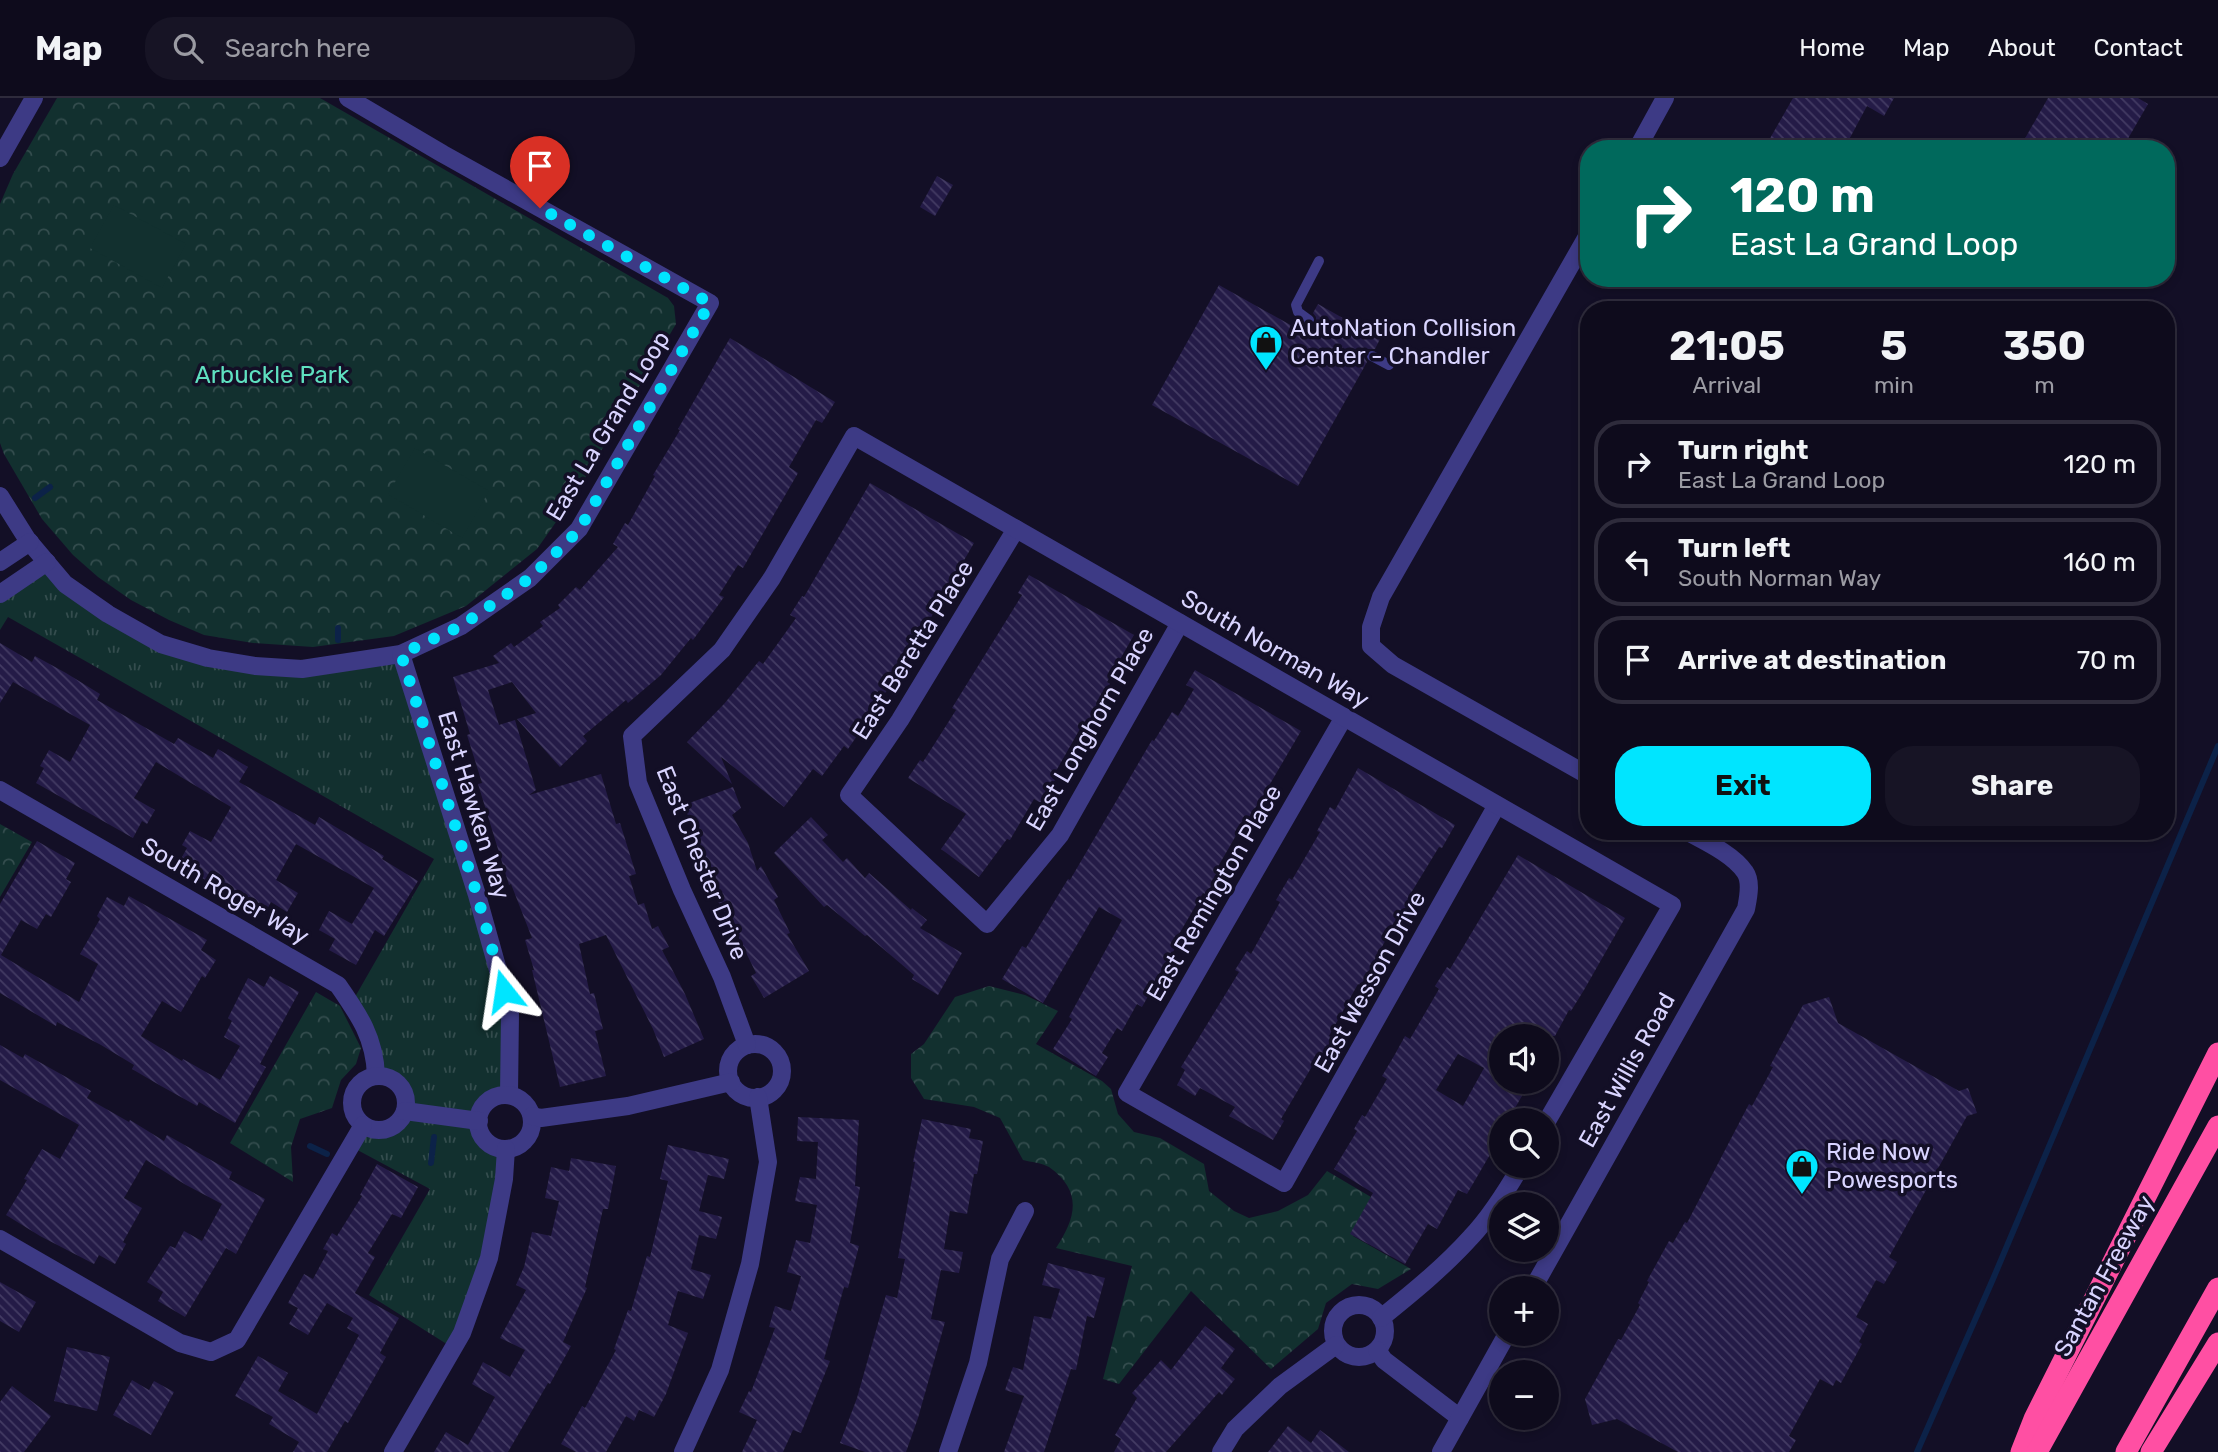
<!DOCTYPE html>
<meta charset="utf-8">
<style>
:root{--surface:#0e0b1c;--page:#171425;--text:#f1f3f6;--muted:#9b9ba3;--line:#2e2b3b;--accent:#00e5ff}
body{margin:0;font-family:Rubik,sans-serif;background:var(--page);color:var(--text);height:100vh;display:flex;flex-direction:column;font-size:26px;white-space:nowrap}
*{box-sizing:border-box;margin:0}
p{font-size:23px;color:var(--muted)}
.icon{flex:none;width:38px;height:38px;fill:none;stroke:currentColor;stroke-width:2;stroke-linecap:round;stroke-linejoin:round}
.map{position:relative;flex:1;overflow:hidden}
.side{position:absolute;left:1580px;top:203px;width:595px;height:539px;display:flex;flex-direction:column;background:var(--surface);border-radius:28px;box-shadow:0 4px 10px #0003,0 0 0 2px var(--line)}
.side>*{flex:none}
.guide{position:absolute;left:1580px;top:42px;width:595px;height:147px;border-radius:28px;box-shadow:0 4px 10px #0003,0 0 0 2px var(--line);background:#00695c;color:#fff;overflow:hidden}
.tools{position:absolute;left:1489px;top:926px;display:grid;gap:14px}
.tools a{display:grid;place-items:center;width:70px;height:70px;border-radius:50%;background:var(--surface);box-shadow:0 4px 10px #0003,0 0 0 2px var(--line);font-size:35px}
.pin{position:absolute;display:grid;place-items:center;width:60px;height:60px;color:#fff;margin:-72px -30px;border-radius:50% 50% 50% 0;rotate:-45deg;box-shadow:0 0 7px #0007}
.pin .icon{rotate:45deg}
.me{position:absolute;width:77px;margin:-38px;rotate:345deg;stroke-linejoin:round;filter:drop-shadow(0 0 5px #0008)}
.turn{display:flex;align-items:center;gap:24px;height:147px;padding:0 35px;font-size:32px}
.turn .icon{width:91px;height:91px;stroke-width:2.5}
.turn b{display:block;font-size:49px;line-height:60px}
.eta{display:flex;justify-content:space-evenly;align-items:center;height:119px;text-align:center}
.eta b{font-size:42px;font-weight:700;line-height:49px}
.action{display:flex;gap:14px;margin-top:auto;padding:14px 35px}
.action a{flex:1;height:80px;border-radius:28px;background:var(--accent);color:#111;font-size:28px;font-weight:700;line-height:80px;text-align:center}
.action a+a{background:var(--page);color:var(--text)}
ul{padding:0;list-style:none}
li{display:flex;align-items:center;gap:21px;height:88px;margin:0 14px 10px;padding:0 21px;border:4px solid var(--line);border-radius:28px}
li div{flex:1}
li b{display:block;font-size:26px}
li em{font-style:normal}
header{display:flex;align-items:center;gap:42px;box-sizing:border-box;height:98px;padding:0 35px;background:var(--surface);border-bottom:2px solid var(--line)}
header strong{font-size:33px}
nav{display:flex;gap:38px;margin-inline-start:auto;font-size:24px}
.search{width:490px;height:63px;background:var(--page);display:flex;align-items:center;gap:18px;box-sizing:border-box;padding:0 24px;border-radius:28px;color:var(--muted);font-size:26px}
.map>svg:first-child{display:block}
</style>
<header>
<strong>Map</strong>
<div class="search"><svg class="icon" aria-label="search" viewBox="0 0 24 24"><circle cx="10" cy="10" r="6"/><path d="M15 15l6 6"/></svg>Search here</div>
<nav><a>Home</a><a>Map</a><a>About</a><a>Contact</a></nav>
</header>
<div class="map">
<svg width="2218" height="1354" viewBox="0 0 2218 1354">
<defs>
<pattern id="grass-tufts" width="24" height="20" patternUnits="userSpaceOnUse" patternTransform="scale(1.75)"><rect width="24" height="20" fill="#12302f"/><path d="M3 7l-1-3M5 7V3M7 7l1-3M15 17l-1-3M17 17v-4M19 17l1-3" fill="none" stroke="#344d4e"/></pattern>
<pattern id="park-crowns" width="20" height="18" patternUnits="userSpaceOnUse" patternTransform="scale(1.75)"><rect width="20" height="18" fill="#12302f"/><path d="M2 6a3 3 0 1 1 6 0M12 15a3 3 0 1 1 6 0" fill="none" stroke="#344d4e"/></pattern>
<pattern id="building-back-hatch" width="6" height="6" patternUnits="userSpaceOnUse" patternTransform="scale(1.75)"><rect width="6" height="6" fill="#241b47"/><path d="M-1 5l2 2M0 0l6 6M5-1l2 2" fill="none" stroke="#433b63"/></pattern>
</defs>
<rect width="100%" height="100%" fill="#130f26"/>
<path fill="url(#grass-tufts)" d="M47 464 161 546 255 568 401 556 510 915 509 997C471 998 468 1045 506 1051L489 1160 453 1250 369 1197 430 1091 350 1048 370 1031C413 1038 419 981 376 978L351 906 434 761 8 519 0 532V496Z"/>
<g fill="url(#park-crowns)">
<polygon points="57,0 320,0 668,200 674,208 676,226 575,397 537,451 466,508 394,538 313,549 253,545 204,537 169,522 131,502 98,479 73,457 42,421 4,356 0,345 0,106 13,76"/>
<polygon points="0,726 32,744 0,799"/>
<path d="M989 888 1025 897 1058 913 1036 946 1102 983 1111 991 1118 1016 1134 1034 1160 1040 1204 1066 1209 1093 1234 1113 1249 1120 1278 1113 1308 1097 1327 1073 1371 1099 1353 1138 1411 1171 1378 1191 1352 1186 1326 1205 1318 1231 1271 1271 1191 1193 1119 1286 1103 1281 1132 1168 1056 1150C1075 1121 1084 1094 1049 1069 1042 1065 1031 1064 1023 1062L1000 1020 974 1009 924 1001 911 980V956L924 946 955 899Z"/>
<polygon points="316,894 340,908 361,950 356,966 341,982 332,1010 300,1021 291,1049 293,1084 230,1045"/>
</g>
<g fill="#12302f">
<polygon points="114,107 186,146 162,190 90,150"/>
<polygon points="415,350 489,393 462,440 388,396"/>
</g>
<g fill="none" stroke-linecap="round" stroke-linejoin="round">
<g stroke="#0c2248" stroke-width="6">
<polyline points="35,400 50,389"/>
<polyline points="338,542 338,530"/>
<polyline points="310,1048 327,1056"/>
<polyline points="431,1065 434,1039"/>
<polyline points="1917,1354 1993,1181 2218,648"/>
</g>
</g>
<g fill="url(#building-back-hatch)" fill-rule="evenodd">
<polygon points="1793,0 1894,0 1884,18 1867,8 1844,51 1764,51"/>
<polygon points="2048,0 2138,0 2148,6 2122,51 2019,51"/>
<polygon points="937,78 953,87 935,118 920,109"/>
<polygon points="1219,187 1303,234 1305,229 1312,229 1316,226 1316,219 1313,215 1318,206 1380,241 1375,251 1368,251 1365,254 1364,259 1367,264 1298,388 1152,307"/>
<polygon points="730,240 835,304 822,325 816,322 789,369 798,375 743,470 738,467 719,497 724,499 693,542 691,540 661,577 628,605 626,602 583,638 587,643 560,669 517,621 536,615 512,584 488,592 499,627 515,622 536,692 529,697 601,676 616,726 620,725 636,776 629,778 638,807 644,805 652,831 658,828 669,849 662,852 685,896 704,941 664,959 653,931 606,837 579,846 590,896 594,895 603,931 595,933 606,978 560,989 532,872 534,872 525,842 532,840 511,786 509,787 478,686 482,685 467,637 470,636 453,579 499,565 493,558 511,545 514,549 543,528 540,524 560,510 558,507 576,489 580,492 618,449 613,446 625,425 628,427 655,378 653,377 680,332 678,331"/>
<polygon points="870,385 974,445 896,580 880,602 877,600 855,632 859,635 848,651 844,648 822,678 813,671 784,709 721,659 732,686 687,644 724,606 759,563 763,566 796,520 790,517 802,498 804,499"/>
<polygon points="1029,477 1134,537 1107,584 1110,586 1097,611 1083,633 1080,631 1052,680 1055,682 1041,705 1034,701 1010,742 1007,741 979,779 941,751 966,716 908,680 920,662 923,664 956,612 952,610 1022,497 1018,495"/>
<polygon points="0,545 32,564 35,558 66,575 100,596 97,602 174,646 178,640 213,660 218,651 248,669 239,684 315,727 319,719 384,758 382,761 418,783 384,838 375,832 356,867 329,852 335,841 319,832 329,813 352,826 374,790 296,746 276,782 298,795 287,814 271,804 265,815 217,786 216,788 178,766 187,750 182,747 190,733 211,744 231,709 156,664 134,700 155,712 147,726 142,723 133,740 36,685 44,670 40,668 49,652 70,664 90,627 13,584 0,605"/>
<polygon points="1195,572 1301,633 1263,698 1247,723 1245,722 1216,772 1220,774 1206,797 1203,795 1175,843 1178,845 1142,909 1137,906 1122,933 1117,930 1102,955 1108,959 1096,978 1053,951 1072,921 1069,919 1122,822 1099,809 1043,905 1002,881 1022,848 1026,850 1068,781 1070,782 1152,642 1154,643 1172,614 1178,618 1194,591 1186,587"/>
<polygon points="1358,670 1455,727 1442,750 1439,749 1411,795 1416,798 1402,822 1398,819 1361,888 1358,886 1329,938 1334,940 1321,962 1317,960 1281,1021 1284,1023 1273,1042 1229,1018 1235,1009 1200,990 1195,998 1177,987 1185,972 1181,969 1239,874 1235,872 1247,853 1251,856 1280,804 1276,802 1289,780 1292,782 1320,734 1317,733 1330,709 1335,712"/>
<polygon points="733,689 741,710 732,717 748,745 757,773 761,768 778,799 774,802 790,835 787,836 809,873 764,900 751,878 756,875 726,814 724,814 706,783 698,757 702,756 684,707"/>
<polygon points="811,719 828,737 822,742 843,764 847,760 865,780 869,775 911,812 912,810 927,822 920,830 962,855 938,897 912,881 914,877 867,837 865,838 827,807 824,809 774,755"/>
<polygon points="37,743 75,765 66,781 71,784 51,819 46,816 37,831 21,822 1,857 79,904 98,866 80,856 100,821 97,818 107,799 124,808 129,798 179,826 207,842 201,852 216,862 205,880 202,878 181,914 162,903 141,938 182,963 183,961 220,982 240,948 224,939 232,923 228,920 248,880 264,889 270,878 299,894 260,966 266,969 235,1025 199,1004 197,1008 161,988 132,971 134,967 101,947 57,924 56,928 0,895 0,806"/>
<path d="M1518 757 1625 820 1584 892 1571 913 1569 912 1555 938H1502V984H1530L1508 1022H1502V1036L1467 1096 1458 1092 1437 1131 1428 1126 1405 1166 1350 1136 1373 1095 1334 1071 1357 1033 1354 1031 1362 1017 1365 1019 1387 981 1382 978 1394 958 1405 938 1410 941 1439 891 1435 888 1447 869 1450 871ZM1458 956 1484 970 1463 1008 1436 992Z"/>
<polygon points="1829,899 1838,925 1959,993 1968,990 1977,1015 1967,1018 1889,1159 1897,1164 1884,1186 1876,1182 1856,1219 1868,1226 1859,1244 1862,1246 1841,1285 1836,1282 1833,1288 1820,1281 1789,1338 1796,1342 1789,1354 1678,1354 1617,1321 1592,1327 1585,1301 1618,1241 1621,1242 1640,1207 1638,1205 1649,1184 1647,1183 1669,1143 1673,1145 1685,1124 1687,1125 1749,1006 1752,1008 1773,969 1770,968 1803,907"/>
<polygon points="0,947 23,960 25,956 91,993 87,1000 129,1024 130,1022 164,1043 167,1037 232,1074 229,1081 265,1101 236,1156 226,1150 185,1219 158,1203 163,1194 147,1184 170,1148 175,1150 184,1133 202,1143 222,1106 186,1087 146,1062 124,1100 142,1110 123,1144 126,1146 115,1166 99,1157 94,1166 40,1138 6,1117 27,1082 24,1081 42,1051 60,1061 79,1027 0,982"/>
<polygon points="798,1019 859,1022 855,1088 860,1089 850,1145 859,1148 848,1190 844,1189 824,1261 830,1263 801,1335 793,1332 783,1354 742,1354 757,1322 739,1314 749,1293 751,1294 775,1230 769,1229 775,1208 791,1213 801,1178 787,1174 796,1142 810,1145 817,1107 795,1103 800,1079 816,1081 818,1044 797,1043"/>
<polygon points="922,1021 971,1031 969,1040 983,1043 977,1076 974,1076 967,1116 950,1113 944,1151 963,1154 959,1175 941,1172 931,1221 945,1224 918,1320 906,1354 865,1354 840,1345 857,1300 886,1197 897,1200 905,1161 898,1160 915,1064 913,1064"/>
<polygon points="668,1047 729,1061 724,1081 708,1077 699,1113 722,1119 716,1141 699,1137 691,1171 711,1177 703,1201 678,1193 668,1227 688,1235 666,1296 654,1319 639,1312 634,1323 626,1318 606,1354 576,1354 561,1346 582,1308 585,1310 616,1252 614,1251 628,1212 631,1213 647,1158 650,1159 668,1083 660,1081"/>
<polygon points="571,1060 616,1068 608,1111 603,1111 585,1189 587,1190 563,1244 571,1248 550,1286 548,1285 508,1354 434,1354 446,1334 468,1347 495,1299 472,1286 483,1264 510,1279 525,1252 500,1240 526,1192 516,1187 524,1169 532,1134 551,1138 559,1103 545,1100 551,1069 569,1073"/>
<polygon points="377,1066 418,1089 401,1120 392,1116 368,1155 375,1159 355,1195 399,1220 380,1255 386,1259 369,1289 348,1325 345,1323 327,1354 293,1354 299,1344 269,1326 273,1319 235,1298 258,1258 288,1275 278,1293 317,1316 359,1237 347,1230 353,1220 327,1205 308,1237 289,1226 298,1210 288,1205 304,1176 313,1181 328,1153 323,1151 332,1135 337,1138 362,1098 360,1097"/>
<polygon points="1048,1165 1105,1180 1094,1220 1087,1218 1076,1272 1071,1271 1044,1354 1004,1354 1024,1298 1005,1292 1013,1269 1023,1272 1034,1218 1051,1221 1060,1191 1042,1187"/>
<polygon points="0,1184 36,1204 19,1234 0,1223"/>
<polygon points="1205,1228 1235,1251 1221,1270 1235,1281 1222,1297 1219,1294 1166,1354 1114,1354 1121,1341 1115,1337 1137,1300 1132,1295 1161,1262 1171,1272"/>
<polygon points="67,1249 110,1259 97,1313 54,1303"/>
<polygon points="132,1282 149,1292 154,1283 174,1294 151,1337 113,1317"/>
<polygon points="12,1288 51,1318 24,1354 0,1354 0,1304"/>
<polygon points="1288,1328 1311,1345 1320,1332 1349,1354 1268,1354"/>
</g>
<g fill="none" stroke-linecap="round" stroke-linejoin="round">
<g stroke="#3d3a85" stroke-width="10">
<polyline points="1309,222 1298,214 1296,207 1319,163"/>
<polyline points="1372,258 1389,267"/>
</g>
<g stroke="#3d3a85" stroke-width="18">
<polyline points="0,60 34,0"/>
<polyline points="0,398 27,441 65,486 108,516 161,546 208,560 255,568 302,571 401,556 461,528 530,480 579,431 710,205 443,56 348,0"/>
<polyline points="1016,431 900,622 849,697 987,826 1060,737 1180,525"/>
<polyline points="0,464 30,444"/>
<polyline points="0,496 47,464"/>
<polyline points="401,556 477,797 510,915 509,997"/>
<polyline points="1344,619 1127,995 1284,1085 1497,707"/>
<path d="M0 692 338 887C359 917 375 940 376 978"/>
<circle cx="755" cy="973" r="27"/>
<polyline points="747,947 722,879 682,792 638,685 632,638 722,552 772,480 854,338 1672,807 1547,1023"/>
<circle cx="379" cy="1005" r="27"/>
<circle cx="505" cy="1024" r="27"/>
<polyline points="405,1013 479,1023"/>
<polyline points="532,1018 541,1020 628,1008 731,984"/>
<polyline points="0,1141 180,1245 211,1254 237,1242 363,1027"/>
<circle cx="1359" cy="1233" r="26"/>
<path d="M1381 1220C1412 1195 1444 1169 1471 1139 1491 1118 1507 1092 1521 1068"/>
<polyline points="1377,1252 1384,1262 1460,1320"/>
<polyline points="393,1354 462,1235 489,1160 504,1081 506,1051"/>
<polyline points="683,1354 720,1272 750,1166 768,1064 758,999"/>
<polyline points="948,1354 978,1265 1000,1161 1025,1113"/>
<polyline points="1221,1354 1235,1331 1280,1288 1336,1247"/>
</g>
<g stroke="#3d3a85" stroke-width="18">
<polyline points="1637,51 1665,0"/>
<polyline points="1589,135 1381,499 1371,529 1371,548 1393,567 1589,678"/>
<path d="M1533 1190 1746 811C1748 800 1752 784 1745 774 1733 756 1704 743 1686 733"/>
<polyline points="1441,1354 1507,1236"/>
</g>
<g stroke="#ff4fa3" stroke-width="21">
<polyline points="2021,1354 2034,1321 2218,955"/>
<polyline points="2037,1354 2218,1028"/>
<polyline points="2126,1354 2218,1190"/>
<polyline points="2151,1354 2218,1245"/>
</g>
</g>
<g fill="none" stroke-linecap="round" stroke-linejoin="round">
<polyline stroke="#00e5ff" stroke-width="12" stroke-dasharray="0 21.6" points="504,893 477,797 401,556 461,528 530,480 579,432 710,205 540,110"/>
</g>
<defs>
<symbol id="shop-pin" viewBox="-11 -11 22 30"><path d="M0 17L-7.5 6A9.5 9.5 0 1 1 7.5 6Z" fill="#00e5ff" stroke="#130f26"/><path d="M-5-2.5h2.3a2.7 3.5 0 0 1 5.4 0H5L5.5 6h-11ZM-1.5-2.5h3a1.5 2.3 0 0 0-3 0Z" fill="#111"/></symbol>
</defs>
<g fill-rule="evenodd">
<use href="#shop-pin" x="1247" y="225" width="38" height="52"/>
<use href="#shop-pin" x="1783" y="1049" width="38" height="52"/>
</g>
<g text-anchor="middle" stroke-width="7" stroke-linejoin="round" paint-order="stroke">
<g font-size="24" fill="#d9d4ff" stroke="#130f26" text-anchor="start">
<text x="1290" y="238">AutoNation Collision<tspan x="1290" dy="28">Center - Chandler</tspan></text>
<text x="1826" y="1062">Ride Now<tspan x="1826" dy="28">Powesports</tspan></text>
</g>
<g font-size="24" fill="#5fe0c0" stroke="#130f26">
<text x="272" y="285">Arbuckle Park</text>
</g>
<g font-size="24" fill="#d9d4ff" stroke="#130f26">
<text transform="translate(608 328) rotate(-59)" y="8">East La Grand Loop</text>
<text transform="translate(1275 551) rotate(30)" y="8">South Norman Way</text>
<text transform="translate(913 552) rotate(-58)" y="8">East Beretta Place</text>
<text transform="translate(1090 631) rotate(-60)" y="8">East Longhorn Place</text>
<text transform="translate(474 707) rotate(73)" y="8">East Hawken Way</text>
<text transform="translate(702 765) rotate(68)" y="8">East Chester Drive</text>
<text transform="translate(225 793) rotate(30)" y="8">South Roger Way</text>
<text transform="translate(1214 795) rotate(-60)" y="8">East Remington Place</text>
<text transform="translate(1370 884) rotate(-61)" y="8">East Wesson Drive</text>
<text transform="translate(1627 972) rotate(-61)" y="8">East Willis Road</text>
<text transform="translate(2104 1178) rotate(-61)" y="8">Santan Freeway</text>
</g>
</g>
</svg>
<div class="tools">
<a><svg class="icon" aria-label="sound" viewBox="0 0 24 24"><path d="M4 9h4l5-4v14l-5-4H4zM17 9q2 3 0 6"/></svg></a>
<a><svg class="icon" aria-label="search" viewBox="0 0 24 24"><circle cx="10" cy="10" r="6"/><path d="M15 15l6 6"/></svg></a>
<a><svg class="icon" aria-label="layers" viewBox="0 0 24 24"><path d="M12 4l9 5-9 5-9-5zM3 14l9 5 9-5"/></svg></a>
<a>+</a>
<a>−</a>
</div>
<div class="pin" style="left:540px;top:110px;background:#d93025"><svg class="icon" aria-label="arrive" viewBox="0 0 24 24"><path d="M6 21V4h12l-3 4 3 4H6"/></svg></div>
<svg class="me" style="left:504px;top:893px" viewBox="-20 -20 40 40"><path d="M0-17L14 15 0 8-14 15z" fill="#00e5ff" stroke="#fff" stroke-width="4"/></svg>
<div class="guide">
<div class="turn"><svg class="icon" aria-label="right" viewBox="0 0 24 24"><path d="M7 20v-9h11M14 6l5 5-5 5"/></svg><div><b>120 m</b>East La Grand Loop</div></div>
</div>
<section class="side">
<div class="eta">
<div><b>21:05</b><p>Arrival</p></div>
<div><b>5</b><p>min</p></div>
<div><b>350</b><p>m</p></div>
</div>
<ul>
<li><svg class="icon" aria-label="right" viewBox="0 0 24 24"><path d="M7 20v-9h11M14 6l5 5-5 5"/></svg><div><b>Turn right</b><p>East La Grand Loop</p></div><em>120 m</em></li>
<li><svg class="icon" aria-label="left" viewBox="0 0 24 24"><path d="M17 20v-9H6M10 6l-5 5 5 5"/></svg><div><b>Turn left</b><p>South Norman Way</p></div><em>160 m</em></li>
<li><svg class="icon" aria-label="arrive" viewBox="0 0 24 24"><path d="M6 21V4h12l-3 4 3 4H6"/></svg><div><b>Arrive at destination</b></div><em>70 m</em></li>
</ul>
<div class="action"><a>Exit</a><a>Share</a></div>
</section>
</div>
